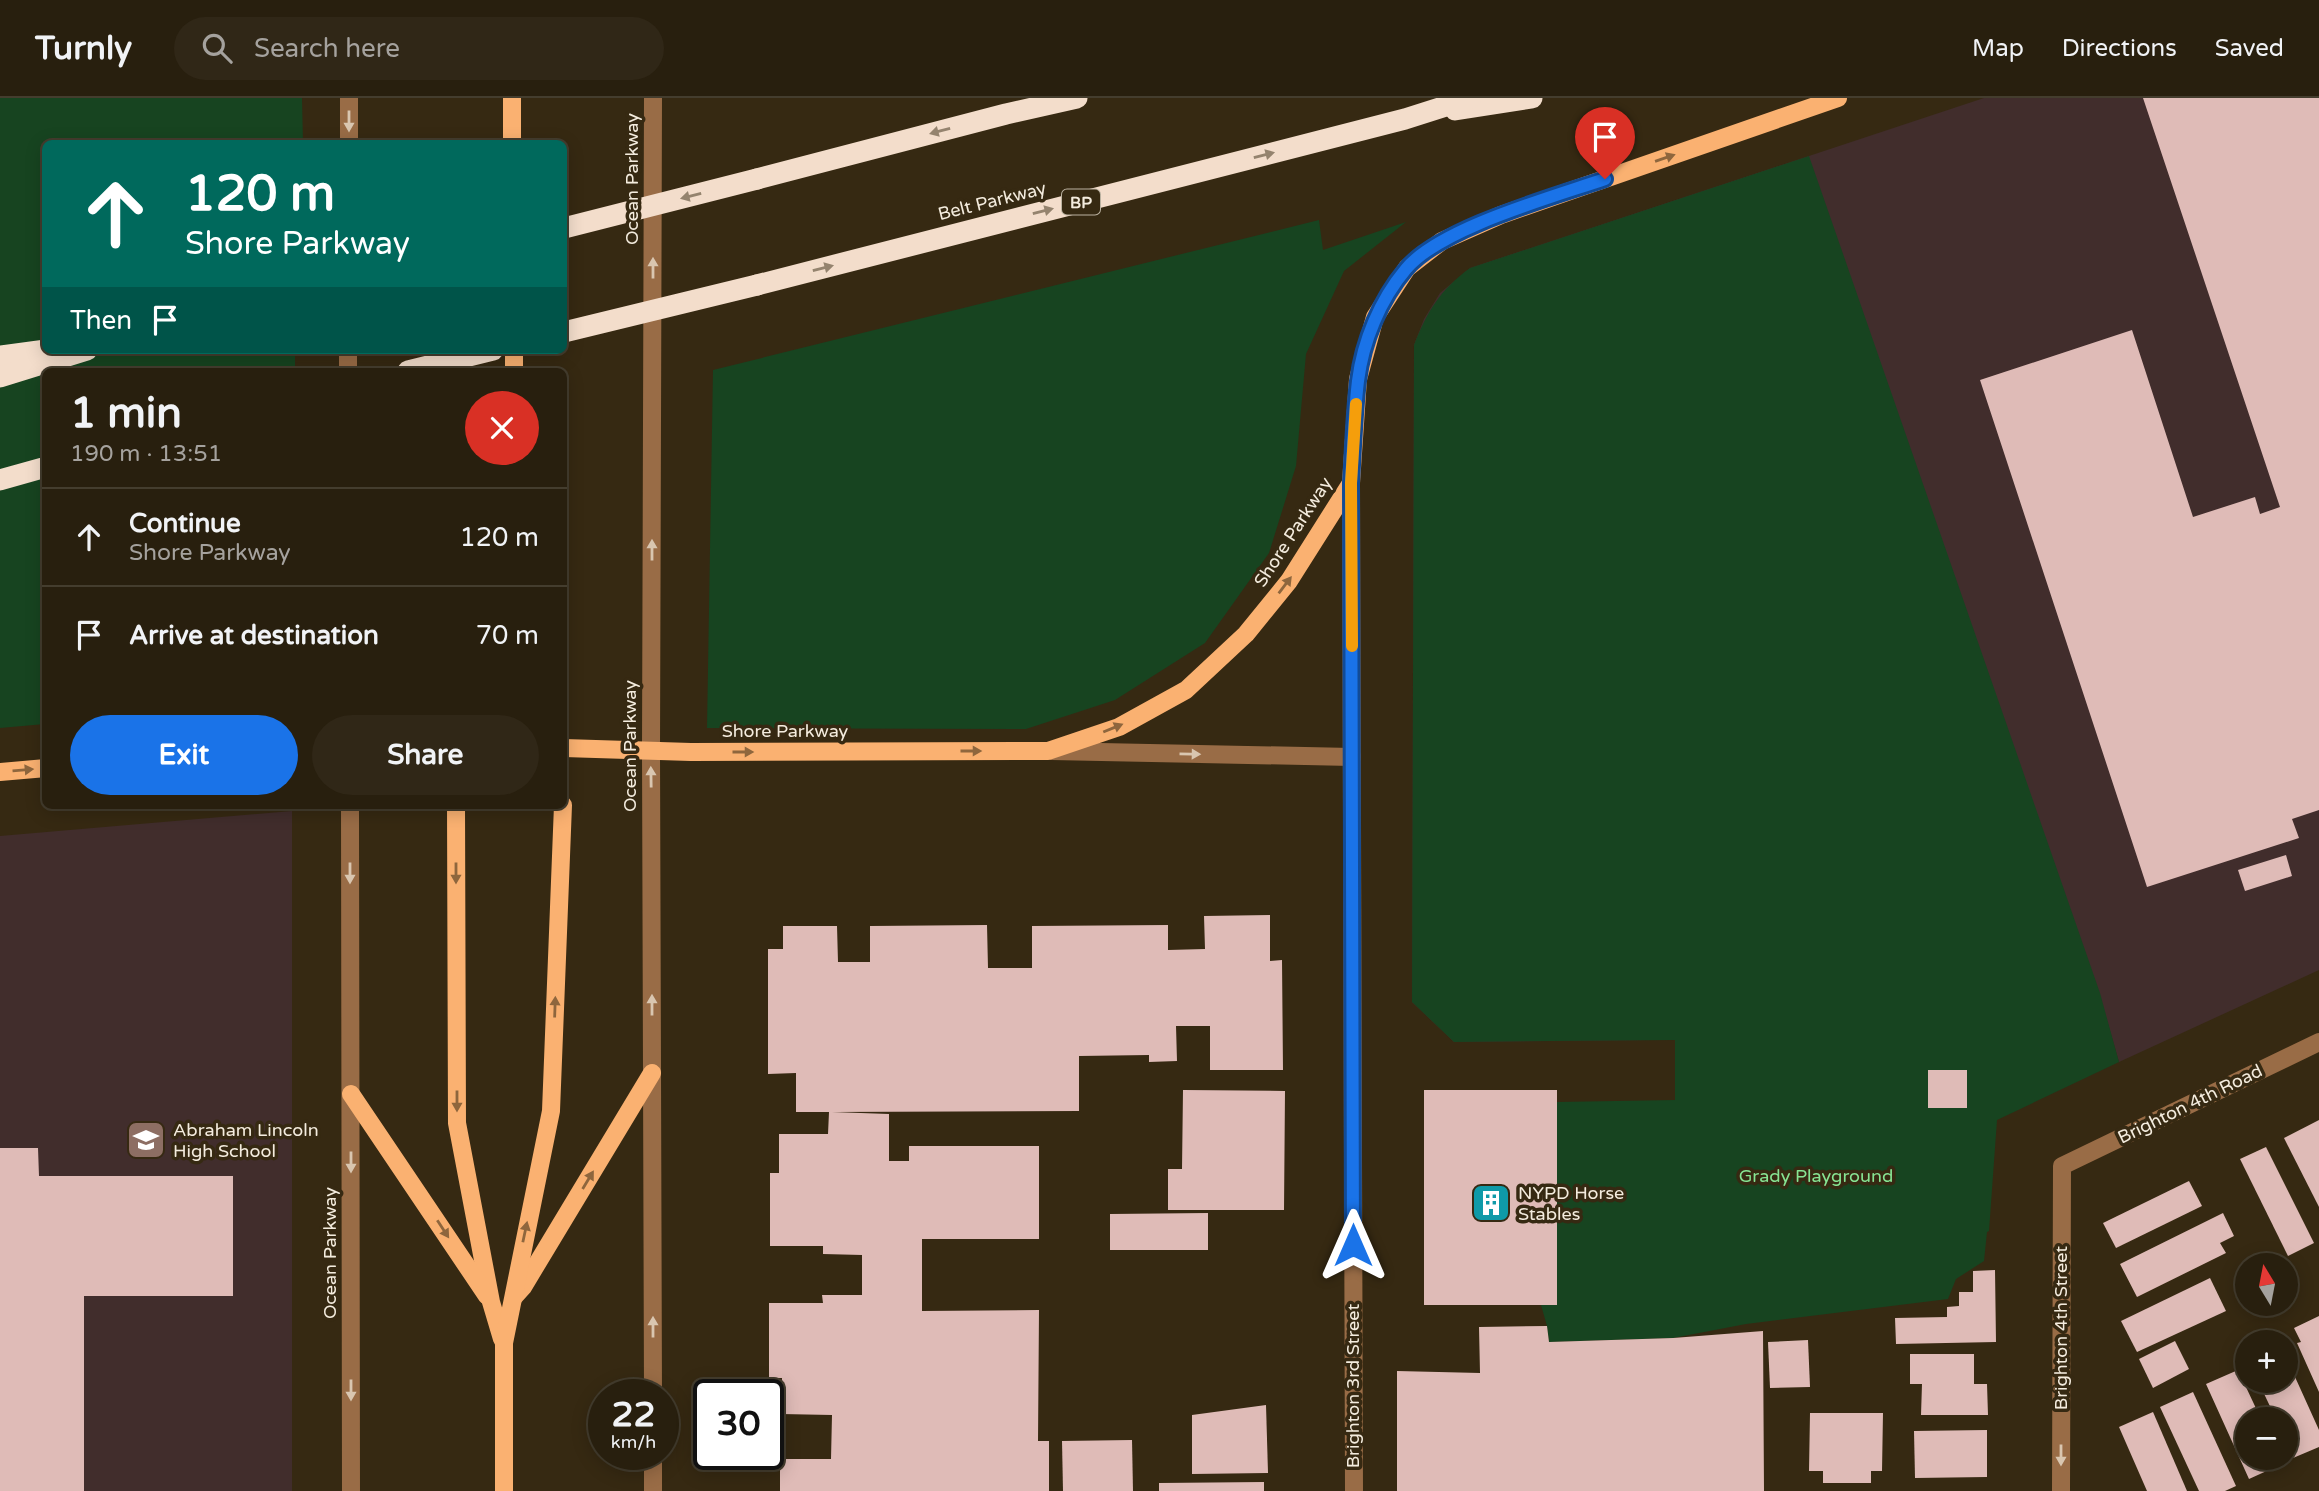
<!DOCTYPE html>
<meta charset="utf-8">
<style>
:root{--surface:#281f0e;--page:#302717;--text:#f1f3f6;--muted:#a5a29e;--line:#443d2e;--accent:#1a73e8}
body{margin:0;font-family:"Varela Round",sans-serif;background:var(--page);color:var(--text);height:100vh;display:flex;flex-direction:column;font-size:26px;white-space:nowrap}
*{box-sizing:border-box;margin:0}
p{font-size:23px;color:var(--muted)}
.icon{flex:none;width:38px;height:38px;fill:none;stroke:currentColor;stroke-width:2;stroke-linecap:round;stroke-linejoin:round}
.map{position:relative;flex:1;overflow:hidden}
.sheet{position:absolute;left:42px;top:270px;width:525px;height:441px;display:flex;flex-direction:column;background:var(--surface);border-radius:10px;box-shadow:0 4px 18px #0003,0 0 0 2px var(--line)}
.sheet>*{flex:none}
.hud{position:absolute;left:42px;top:42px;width:525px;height:214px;border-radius:10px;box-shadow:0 4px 18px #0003,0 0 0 2px var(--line);background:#00695c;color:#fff;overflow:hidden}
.needle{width:46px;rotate:350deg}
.fabs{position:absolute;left:2235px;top:1155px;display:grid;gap:14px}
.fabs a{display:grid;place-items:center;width:63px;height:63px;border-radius:50%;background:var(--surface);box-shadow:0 4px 18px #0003,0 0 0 2px var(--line);font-size:35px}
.speed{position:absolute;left:588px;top:1281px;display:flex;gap:14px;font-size:35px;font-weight:700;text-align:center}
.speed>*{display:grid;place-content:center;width:91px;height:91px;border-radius:50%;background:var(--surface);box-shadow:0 4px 18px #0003,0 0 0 2px var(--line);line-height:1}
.speed small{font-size:18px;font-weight:400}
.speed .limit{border:4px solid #111;border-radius:10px;background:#fff;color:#111}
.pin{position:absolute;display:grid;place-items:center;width:60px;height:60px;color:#fff;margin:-72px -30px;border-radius:50% 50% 50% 0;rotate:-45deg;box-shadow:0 0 7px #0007}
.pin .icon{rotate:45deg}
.me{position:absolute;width:77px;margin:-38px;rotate:0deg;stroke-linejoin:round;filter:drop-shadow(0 0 5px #0008)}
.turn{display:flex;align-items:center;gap:24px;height:147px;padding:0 28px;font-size:32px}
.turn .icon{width:91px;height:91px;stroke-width:2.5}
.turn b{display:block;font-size:49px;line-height:60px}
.then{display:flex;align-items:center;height:66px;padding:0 28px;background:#0003;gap:14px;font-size:26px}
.round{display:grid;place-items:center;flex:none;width:74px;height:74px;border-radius:37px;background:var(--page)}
.summary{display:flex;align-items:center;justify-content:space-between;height:119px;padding:0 28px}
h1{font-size:42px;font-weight:800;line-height:52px}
.action{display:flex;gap:14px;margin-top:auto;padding:14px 28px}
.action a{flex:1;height:80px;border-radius:42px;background:var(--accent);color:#fff;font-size:28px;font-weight:800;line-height:80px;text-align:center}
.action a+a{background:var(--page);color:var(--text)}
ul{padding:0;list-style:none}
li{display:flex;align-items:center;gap:21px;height:98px;padding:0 28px;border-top:2px solid var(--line)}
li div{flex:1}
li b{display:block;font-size:26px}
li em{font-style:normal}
header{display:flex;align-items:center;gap:42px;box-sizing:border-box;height:98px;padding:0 35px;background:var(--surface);border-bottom:2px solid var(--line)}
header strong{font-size:33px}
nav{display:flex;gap:38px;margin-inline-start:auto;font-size:24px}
.search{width:490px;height:63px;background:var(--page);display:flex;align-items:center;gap:18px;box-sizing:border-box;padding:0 24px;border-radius:38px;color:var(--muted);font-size:26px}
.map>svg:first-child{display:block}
</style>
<header>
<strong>Turnly</strong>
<div class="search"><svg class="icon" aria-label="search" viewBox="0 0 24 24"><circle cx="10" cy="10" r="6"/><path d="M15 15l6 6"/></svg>Search here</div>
<nav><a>Map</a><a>Directions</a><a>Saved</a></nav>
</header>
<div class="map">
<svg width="2319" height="1393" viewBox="0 0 2319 1393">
<rect width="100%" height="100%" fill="#362912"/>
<g fill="#412d2c">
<polygon points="1984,0 2319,0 2319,872 2119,964 2099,895 1953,939 1454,944 1412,904 1414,247 1424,221 1440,195 1470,170"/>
<polygon points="292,713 292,1393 0,1393 0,738"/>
</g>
<g fill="#174420">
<polygon points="0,0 302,0 303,45 46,46 46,252 295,252 295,273 46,273 45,626 0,630"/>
<path d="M1809 58 2100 895 2119 964 1997 1022 1989 1133 1987 1134 1984 1163 1956 1181 1948 1201 1746 1226 1673 1240 1549 1244 1547 1228 1541 1207H1557V1004L1675 1002V942L1454 944 1412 904 1414 247C1428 212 1440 192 1470 170Z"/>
<polygon points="1319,122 1323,152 1406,124 1344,173 1306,256 1296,368 1269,455 1205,545 1115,602 1026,631 707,630 713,272"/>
</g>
<g fill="#dfbbb7">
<polygon points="2143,0 2319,0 2319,712 2292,721 2299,740 2147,789 1980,282 2132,232 2193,419 2255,399 2260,416 2280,409"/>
<polygon points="2286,757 2292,778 2245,793 2238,772"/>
<polygon points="1270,817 1270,863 1282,862 1283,972 1210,972 1210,928 1176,928 1177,963 1149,964 1149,957 1079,958 1079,1013 832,1014 889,1016 889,1063 909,1063 909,1048 1039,1048 1039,1141 922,1141 922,1213 1039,1212 1038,1343 1049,1343 1049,1393 780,1393 780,1361 831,1361 832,1317 781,1316 782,1280 769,1280 769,1205 823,1205 822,1197 862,1197 862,1157 823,1156 823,1148 770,1148 770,1075 779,1075 779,1036 828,1036 829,1014 796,1014 796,975 768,976 768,851 783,851 783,828 837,828 838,864 870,864 870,828 987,827 988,870 1032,870 1032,828 1168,827 1168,852 1205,851 1204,818"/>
<rect x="1928" y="972" width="39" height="38"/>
<polygon points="1183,992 1285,993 1284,1112 1168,1112 1168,1071 1182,1071"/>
<rect x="1424" y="992" width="133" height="215"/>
<polygon points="2319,1022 2319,1109 2284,1040"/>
<polygon points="2266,1049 2314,1145 2288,1158 2240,1061"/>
<polygon points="0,1050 38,1050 39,1078 233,1078 233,1198 84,1198 84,1393 0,1393"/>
<polygon points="2189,1083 2202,1108 2116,1150 2103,1125"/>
<polygon points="1208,1115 1208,1152 1110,1152 1110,1116"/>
<polygon points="2223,1115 2234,1138 2220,1145 2226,1155 2137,1199 2120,1166"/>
<polygon points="1995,1172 1996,1244 1896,1246 1895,1220 1947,1219 1947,1209 1959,1208 1959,1194 1973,1194 1973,1173"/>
<polygon points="2210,1180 2226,1213 2137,1254 2121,1223"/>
<polygon points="2319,1218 2319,1294 2297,1245 2301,1244 2294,1230"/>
<polygon points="1547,1228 1549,1244 1673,1240 1763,1233 1764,1393 1397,1393 1397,1273 1480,1275 1479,1229"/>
<polygon points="1808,1242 1810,1289 1770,1290 1768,1244"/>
<polygon points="2175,1243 2189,1271 2153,1290 2139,1261"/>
<polygon points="1910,1256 1974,1256 1974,1286 1987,1286 1988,1317 1921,1317 1922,1286 1910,1286"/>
<polygon points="2286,1259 2319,1332 2319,1349 2293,1360 2286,1343 2286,1321 2276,1321 2258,1283 2286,1283"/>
<polygon points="2238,1272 2261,1321 2247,1321 2247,1360 2279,1360 2282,1366 2249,1381 2206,1286"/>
<polygon points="2193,1294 2236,1388 2225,1393 2199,1393 2160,1309"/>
<polygon points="1266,1307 1268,1375 1192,1376 1192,1317"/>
<polygon points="2153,1314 2187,1393 2147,1393 2119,1329"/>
<polygon points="1810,1315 1883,1315 1882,1373 1871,1373 1871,1385 1823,1385 1823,1373 1809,1373"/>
<polygon points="1987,1332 1987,1379 1915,1380 1914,1333"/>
<polygon points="1132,1342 1133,1393 1063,1393 1062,1343"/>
<polygon points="1264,1384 1264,1393 1159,1393 1159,1385"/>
</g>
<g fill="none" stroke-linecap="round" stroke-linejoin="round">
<g stroke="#996c46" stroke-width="18">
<polyline points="349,46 349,0"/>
<polyline points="348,273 348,252"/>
<polyline points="1351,385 1354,1393"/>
<polyline points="1051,653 1352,659"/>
<polyline points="350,707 351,1393"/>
<polyline points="653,1297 651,653 653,0"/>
<polyline points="653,1356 653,1393"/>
<polyline points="2061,1393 2062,1068 2319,944"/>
</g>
<g stroke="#fab171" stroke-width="18">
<polyline points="512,0 512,46"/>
<polyline points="514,252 514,273"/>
<polyline points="564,650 691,654 1048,653 1119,629 1186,592 1246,536 1289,483 1351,385 1358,281 1375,219 1407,170 1442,143 1501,117 1838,0"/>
<polyline points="0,674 46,670"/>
<polyline points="456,707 457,1025 491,1204 502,1241"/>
<polyline points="351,996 487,1198"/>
<polyline points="514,1199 523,1189 652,975"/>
<polyline points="504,1393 504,1245 551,1013 563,707"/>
</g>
<g stroke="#f3ddcb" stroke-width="21">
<polyline points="1455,12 1532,0"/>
<polyline points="757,81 1006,16 1077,0"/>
<polyline points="757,187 1405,21 1471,0"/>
<polyline points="0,258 46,252"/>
<polyline points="408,273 493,252"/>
<polyline points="0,279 87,252"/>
<polyline points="0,382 46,369"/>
</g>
<g stroke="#f3ddcb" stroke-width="21">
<polyline points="564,130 757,81"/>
<polyline points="564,234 757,187"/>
</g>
</g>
<defs><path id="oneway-solid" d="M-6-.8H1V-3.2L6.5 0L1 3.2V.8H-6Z" transform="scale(1.75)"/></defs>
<g fill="#d9c6b0">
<use href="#oneway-solid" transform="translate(349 23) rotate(90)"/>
<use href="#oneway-solid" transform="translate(653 170) rotate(-90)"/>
<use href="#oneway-solid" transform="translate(652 452) rotate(-90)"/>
<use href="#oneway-solid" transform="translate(1190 656) rotate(1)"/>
<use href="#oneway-solid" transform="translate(651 679) rotate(-91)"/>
<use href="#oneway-solid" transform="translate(350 775) rotate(90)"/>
<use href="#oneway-solid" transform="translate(652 907) rotate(-90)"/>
<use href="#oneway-solid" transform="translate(351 1064) rotate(90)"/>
<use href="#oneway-solid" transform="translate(653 1229) rotate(-90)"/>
<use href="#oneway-solid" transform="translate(351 1292) rotate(90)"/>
<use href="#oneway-solid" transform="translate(2061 1357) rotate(90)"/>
</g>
<g fill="#94836e">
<use href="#oneway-solid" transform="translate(940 33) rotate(165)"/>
<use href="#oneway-solid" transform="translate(1264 57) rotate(-14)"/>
<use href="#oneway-solid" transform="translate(691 98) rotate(166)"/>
<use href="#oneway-solid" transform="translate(1043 113) rotate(-14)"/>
<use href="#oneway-solid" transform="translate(823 170) rotate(-14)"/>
</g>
<g fill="#8e663d">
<use href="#oneway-solid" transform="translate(1665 60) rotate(-19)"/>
<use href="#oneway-solid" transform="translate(1285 487) rotate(-53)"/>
<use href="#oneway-solid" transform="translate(1113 630) rotate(-22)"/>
<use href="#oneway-solid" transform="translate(971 653)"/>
<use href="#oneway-solid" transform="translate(743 654)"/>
<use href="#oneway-solid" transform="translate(23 672) rotate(-5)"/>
<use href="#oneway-solid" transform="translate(456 775) rotate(90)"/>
<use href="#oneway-solid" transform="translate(555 909) rotate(-88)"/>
<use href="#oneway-solid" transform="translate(457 1003) rotate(90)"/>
<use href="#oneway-solid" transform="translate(588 1082) rotate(-59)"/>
<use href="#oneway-solid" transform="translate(443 1131) rotate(57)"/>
<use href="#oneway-solid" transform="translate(525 1134) rotate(-78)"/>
</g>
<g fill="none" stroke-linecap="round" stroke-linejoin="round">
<defs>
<path id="route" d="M1353 1147 1351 385C1353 351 1354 317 1358 283 1363 243 1380 202 1406 171 1440 130 1553 99 1605 81"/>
</defs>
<use href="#route" stroke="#114b97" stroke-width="18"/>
<use href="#route" stroke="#1a73e8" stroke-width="12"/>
<polyline stroke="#f59e0b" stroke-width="12" points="1352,548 1351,385 1356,306"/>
</g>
<defs>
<symbol id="school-square" viewBox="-11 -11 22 22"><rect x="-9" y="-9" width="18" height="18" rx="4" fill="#8d6e63" stroke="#362912"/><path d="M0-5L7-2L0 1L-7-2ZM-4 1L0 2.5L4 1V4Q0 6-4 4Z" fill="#fff"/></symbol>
<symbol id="building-square" viewBox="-11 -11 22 22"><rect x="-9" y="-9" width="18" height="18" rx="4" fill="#0f9aa8" stroke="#362912"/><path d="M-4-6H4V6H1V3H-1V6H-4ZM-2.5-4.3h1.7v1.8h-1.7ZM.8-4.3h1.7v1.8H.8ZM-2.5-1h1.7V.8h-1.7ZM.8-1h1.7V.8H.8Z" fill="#fff"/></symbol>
</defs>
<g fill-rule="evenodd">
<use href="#school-square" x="124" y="1020" width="44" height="44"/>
<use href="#building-square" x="1469" y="1083" width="44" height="44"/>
</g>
<g text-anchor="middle" stroke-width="7" stroke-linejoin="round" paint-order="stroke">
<rect fill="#362912" stroke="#bbb2a1" stroke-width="2" x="1062" y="91.5" width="38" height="25" rx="5"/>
<g font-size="16" font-weight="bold" fill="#f4ecde">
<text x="1081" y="110">BP</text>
</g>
<g font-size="18" fill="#f4ecde" stroke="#362912">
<text transform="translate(632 81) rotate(-90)" y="6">Ocean Parkway</text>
<text transform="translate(992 103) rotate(-14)" y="6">Belt Parkway</text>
<text transform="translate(1293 434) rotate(-57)" y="6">Shore Parkway</text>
<text x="785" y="639">Shore Parkway</text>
<text transform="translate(630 648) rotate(-90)" y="6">Ocean Parkway</text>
<text transform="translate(2190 1006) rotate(-26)" y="6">Brighton 4th Road</text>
<text transform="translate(330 1155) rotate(-90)" y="6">Ocean Parkway</text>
<text transform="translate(2061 1230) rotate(-90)" y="6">Brighton 4th Street</text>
<text transform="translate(1353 1288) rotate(-90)" y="6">Brighton 3rd Street</text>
</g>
<g font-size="18" fill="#f4ecde" stroke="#362912" text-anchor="start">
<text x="173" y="1038">Abraham Lincoln<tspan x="173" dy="21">High School</tspan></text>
<text x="1518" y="1101">NYPD Horse<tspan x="1518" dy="21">Stables</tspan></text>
</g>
<g font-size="18" fill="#87e493" stroke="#362912">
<text x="1816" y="1084">Grady Playground</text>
</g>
</g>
</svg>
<div class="fabs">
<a><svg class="needle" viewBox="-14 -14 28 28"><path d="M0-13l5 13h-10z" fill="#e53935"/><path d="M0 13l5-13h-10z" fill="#a5a29e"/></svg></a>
<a>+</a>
<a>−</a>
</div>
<div class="speed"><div>22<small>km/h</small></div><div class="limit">30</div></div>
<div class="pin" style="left:1605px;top:81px;background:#d93025"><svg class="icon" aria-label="arrive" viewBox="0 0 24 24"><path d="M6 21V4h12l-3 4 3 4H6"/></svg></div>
<svg class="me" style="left:1353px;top:1147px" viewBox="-20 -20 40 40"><path d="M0-17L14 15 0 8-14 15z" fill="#1a73e8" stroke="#fff" stroke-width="4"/></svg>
<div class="hud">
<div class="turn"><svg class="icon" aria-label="ahead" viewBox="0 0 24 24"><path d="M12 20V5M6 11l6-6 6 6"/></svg><div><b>120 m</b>Shore Parkway</div></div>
<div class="then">Then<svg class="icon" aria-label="arrive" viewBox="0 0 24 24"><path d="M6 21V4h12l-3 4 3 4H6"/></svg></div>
</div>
<section class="sheet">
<div class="summary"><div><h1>1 min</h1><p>190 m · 13:51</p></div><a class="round" style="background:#d93025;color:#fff"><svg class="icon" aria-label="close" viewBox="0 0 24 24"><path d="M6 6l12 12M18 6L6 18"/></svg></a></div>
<ul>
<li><svg class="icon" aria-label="ahead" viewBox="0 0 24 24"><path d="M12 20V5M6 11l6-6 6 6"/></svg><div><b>Continue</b><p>Shore Parkway</p></div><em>120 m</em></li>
<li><svg class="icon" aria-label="arrive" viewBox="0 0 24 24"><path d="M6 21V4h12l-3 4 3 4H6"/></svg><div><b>Arrive at destination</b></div><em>70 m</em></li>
</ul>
<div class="action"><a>Exit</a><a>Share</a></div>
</section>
</div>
